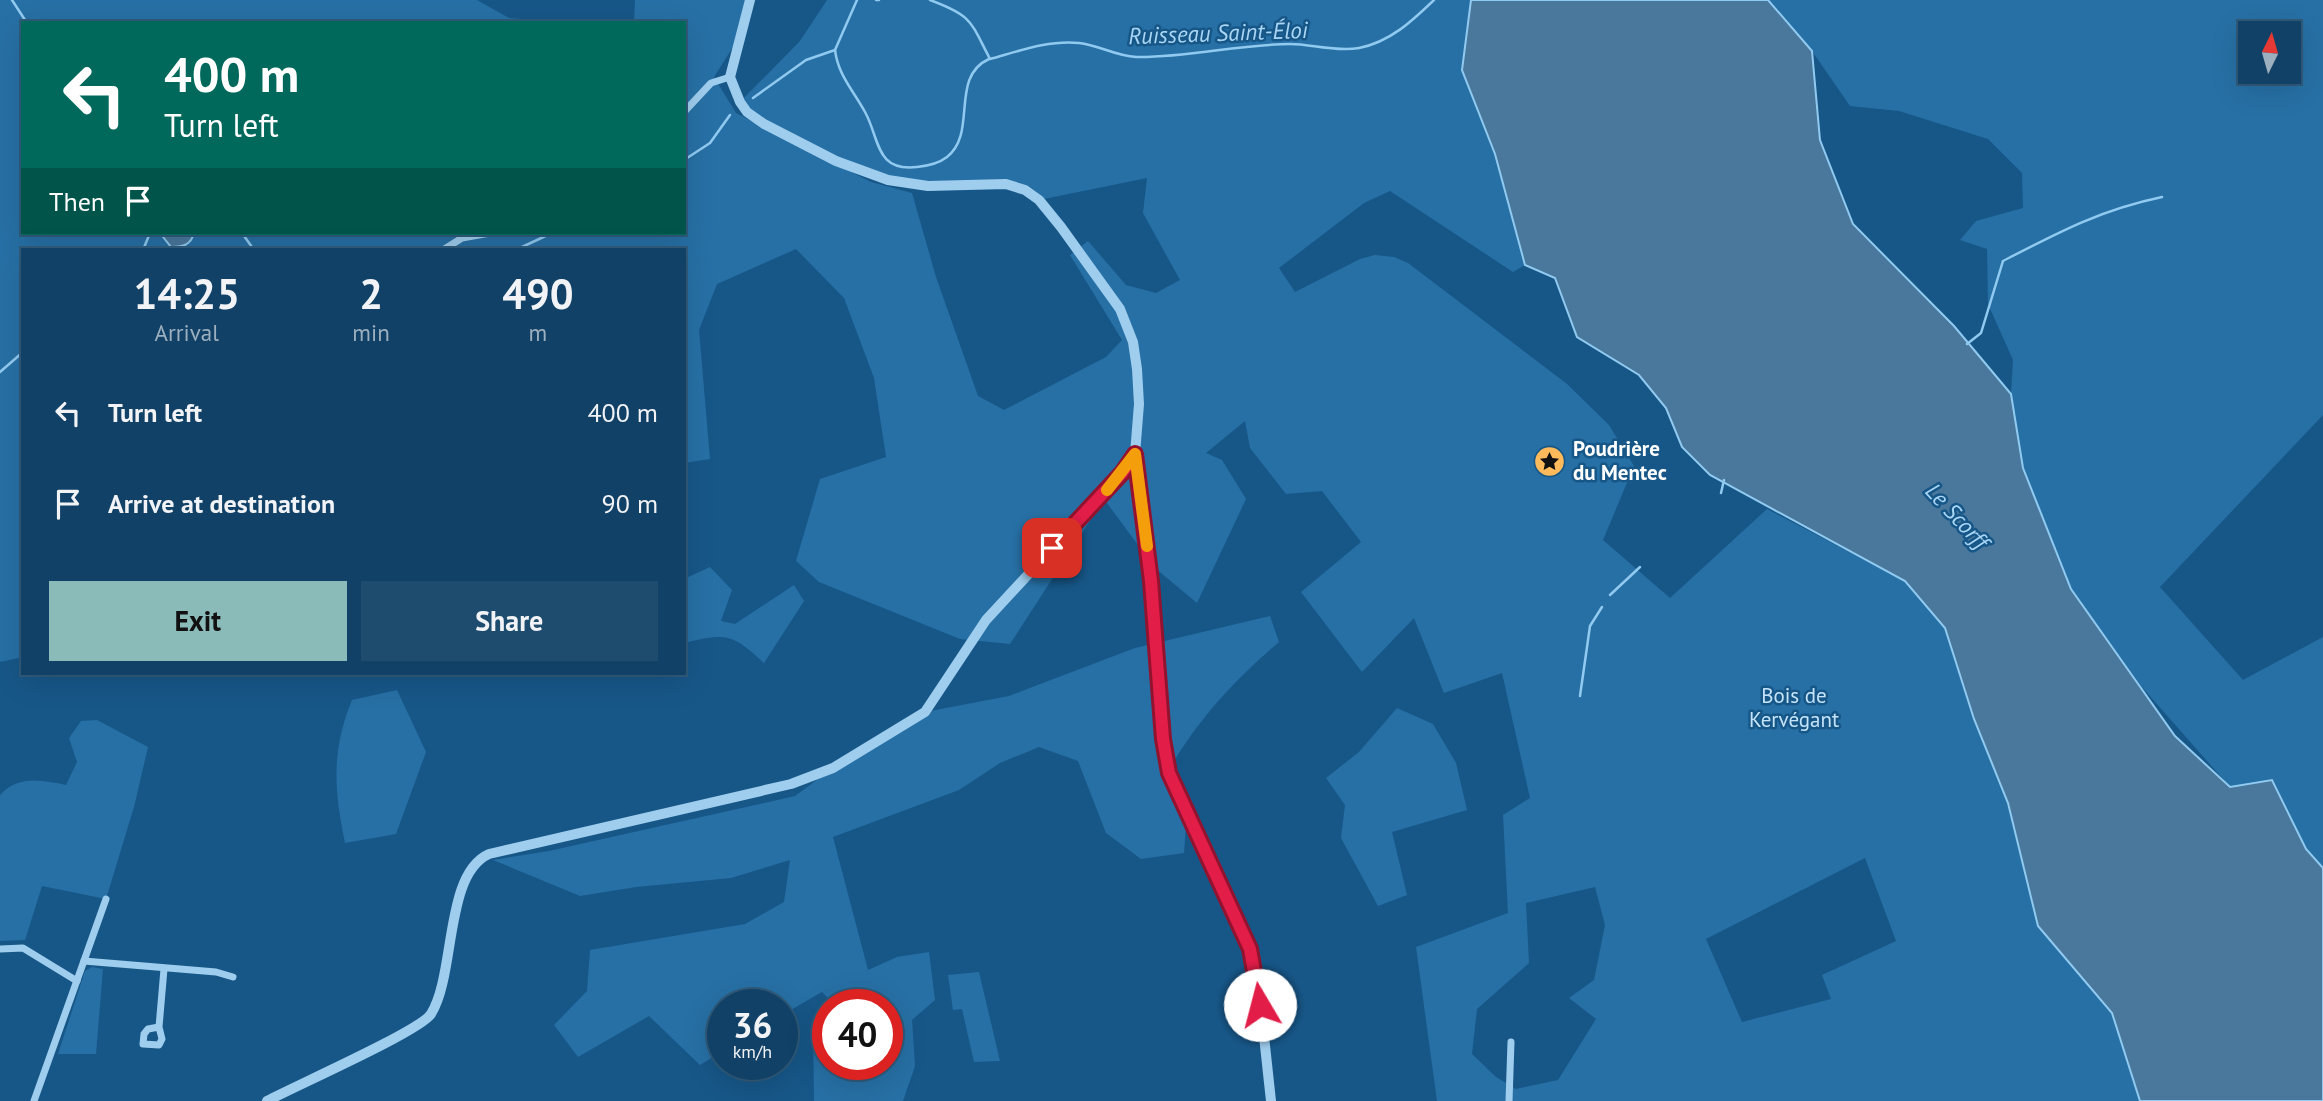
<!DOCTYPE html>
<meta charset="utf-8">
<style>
:root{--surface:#114166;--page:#1e4c6f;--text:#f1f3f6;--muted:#9cafbf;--line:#305a7a;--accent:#8bbbb9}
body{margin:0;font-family:"PT Sans",sans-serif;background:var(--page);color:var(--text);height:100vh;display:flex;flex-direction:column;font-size:26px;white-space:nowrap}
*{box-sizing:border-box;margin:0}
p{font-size:23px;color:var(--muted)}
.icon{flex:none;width:38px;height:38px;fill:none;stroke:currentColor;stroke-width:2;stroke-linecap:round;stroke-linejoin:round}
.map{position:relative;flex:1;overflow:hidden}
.panel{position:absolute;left:21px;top:248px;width:665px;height:427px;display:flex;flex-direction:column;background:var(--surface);border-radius:0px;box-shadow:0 7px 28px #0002,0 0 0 2px var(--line)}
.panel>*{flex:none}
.guide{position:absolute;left:21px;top:21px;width:665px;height:214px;border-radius:0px;box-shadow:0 7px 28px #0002,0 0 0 2px var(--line);background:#00695c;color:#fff;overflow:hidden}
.needle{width:46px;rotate:5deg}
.controls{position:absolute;left:2238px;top:21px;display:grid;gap:14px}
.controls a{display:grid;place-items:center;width:63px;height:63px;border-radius:0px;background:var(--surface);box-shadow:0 7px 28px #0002,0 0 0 2px var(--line);font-size:35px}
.speed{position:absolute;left:707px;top:989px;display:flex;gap:14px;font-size:35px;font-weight:700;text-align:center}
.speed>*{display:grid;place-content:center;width:91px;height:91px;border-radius:50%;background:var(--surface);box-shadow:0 7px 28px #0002,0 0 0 2px var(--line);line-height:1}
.speed small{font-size:18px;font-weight:400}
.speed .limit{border:10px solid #d22;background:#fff;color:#111}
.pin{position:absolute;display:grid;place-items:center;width:60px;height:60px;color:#fff;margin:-30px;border-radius:14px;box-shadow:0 4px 10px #0006}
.me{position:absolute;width:77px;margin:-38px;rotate:352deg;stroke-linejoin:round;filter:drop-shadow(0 0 5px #0008)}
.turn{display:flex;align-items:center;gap:24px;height:147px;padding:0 28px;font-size:32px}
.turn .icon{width:91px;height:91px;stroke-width:2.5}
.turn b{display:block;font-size:49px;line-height:60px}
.then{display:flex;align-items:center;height:66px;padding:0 28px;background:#0003;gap:14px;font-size:26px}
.eta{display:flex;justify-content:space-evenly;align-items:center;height:119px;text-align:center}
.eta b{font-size:42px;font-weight:800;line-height:49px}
.primary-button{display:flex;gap:14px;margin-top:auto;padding:14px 28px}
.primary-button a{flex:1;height:80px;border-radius:0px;background:var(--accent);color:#111;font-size:28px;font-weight:800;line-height:80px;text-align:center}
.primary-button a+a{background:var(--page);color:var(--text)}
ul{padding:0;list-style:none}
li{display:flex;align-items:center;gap:21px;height:91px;padding:0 28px}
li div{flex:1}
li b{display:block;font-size:26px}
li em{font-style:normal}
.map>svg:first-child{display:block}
</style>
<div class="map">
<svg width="2323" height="1101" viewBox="0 0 2323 1101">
<rect width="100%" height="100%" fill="#175788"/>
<g fill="#2770a5" fill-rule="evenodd">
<path d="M0 0H477L509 18 565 23H23V233H684V23H634L635 0H750L740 36 714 77 736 113 871 182 912 193 936 277 978 396 1004 410 1106 357 1122 340 1070 255 1088 241 1126 285 1156 293 1180 280 1143 213 1147 178 1039 200 1025 190 888 180 779 132 740 102 800 41 827 0H1471L1462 70 1495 154 1525 265 1513 272 1390 191 1364 203 1279 268 1295 292 1360 259 1375 255 1394 257 1408 263 1567 384 1609 425 1634 466 1603 540 1670 598 1767 509 1905 581 1945 628 1974 719 2008 803 2038 926 2112 1013 2140 1101H1437L1416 947 1508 913 1503 815 1530 798 1502 673 1444 693 1414 618 1362 672 1301 592 1361 542 1322 491 1286 494 1250 448 1245 421 1206 453 1222 460 1246 499 1197 603 1155 568 1104 499 1010 644 960 639 819 582 796 561 820 479 886 457 874 378 844 298 796 249 717 284 699 330 710 459 684 463V250H23V657L0 662ZM1865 858 1896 941 1822 975 1831 999 1742 1022 1706 939ZM1595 887 1605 925 1594 980 1569 998 1596 1019 1558 1080 1516 1089 1496 1077 1472 1054 1477 1009 1529 963 1526 903Z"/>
<path d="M1768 0H2323V415L2160 587 2243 680 2323 637V868L2306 849 2273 780 2230 787 2141 686 2071 589 2023 468 2011 394 2013 360 1988 304 1987 249 1960 240 1976 221 2023 208 2022 173 1988 139 1899 111 1850 106 1812 51ZM2250 33H2289V72H2250Z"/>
<path d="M710 567 732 590 721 621 735 624 794 585 804 601 764 663C732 633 726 633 684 643V579Z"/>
<path d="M1270 616 1279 642C1237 678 1203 714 1174 761L1186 825 1184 853 1141 859 1106 833 1078 761 1039 747 1000 763 959 790 833 837 868 970 897 957 929 952 935 1000 912 1020 915 1066 903 1101H814L813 1025 828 1011V1064H887V1004H834L822 992 782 1015V1004H723V1051L700 1065 649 1016 578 1057 554 1025 587 991 590 950 745 924 784 902 790 860 731 878 636 887 580 896 493 860 549 851 795 796 833 768 925 712 1009 696 1135 648Z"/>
<path d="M397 690 426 752 396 834 345 843C334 790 331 751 352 700Z"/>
<polygon points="1397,708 1433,724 1456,763 1467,810 1392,832 1407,895 1378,906 1341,838 1345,805 1326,778 1359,752"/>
<path d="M97 720 148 747 134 807 106 899 42 886 25 940 0 941V795C18 775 42 780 66 785L77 762 69 738 81 721Z"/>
<polygon points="92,967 103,969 96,1054 58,1054 85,971"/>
<polygon points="979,972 1000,1061 974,1062 962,1009 953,1010 948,975"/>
</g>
<g fill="#4a789c" stroke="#91caf0" stroke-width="2">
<polygon points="1471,0 1768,0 1812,51 1820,140 1853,224 1954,326 2011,394 2023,468 2071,589 2175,736 2230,787 2272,780 2306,849 2323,868 2323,1101 2140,1101 2112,1013 2038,926 2008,803 1974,719 1945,628 1905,581 1710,475 1682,447 1666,408 1639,375 1577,337 1555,278 1525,265 1495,154 1462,70"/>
<path d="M160 233H194C191 245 183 247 171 247Z"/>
</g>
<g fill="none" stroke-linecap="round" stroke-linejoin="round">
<g stroke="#91caf0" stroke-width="2.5">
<polyline points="12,0 27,23"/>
<polyline points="876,0 879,0"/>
<path d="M930 0C973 16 970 21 990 59 1019 51 1049 40 1079 43 1099 45 1115 56 1136 57 1188 58 1238 44 1290 44 1311 44 1337 52 1359 48 1390 42 1412 21 1434 0"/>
<path d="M835 50C838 75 853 90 865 112 880 139 875 172 917 167 927 166 938 164 947 157 978 133 949 77 989 59"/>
<polyline points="753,98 806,60 835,50 857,0"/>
<polyline points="684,160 710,143 730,115"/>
<polyline points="242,233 254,250"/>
<polyline points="143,250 150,233"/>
<polyline points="502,250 522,247 552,233"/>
<path d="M1967 344 1981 333 2003 261C2059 232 2100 210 2162 197"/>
<polyline points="0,372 23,352"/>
<polyline points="1721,493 1724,480"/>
<polyline points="1610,595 1640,567"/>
<polyline points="1580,696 1590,626 1602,607"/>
</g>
<g stroke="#9fcdee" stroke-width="7">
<polyline points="684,112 711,83 730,77"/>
<polyline points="443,250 462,238 490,233"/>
<polyline points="0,949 23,948 77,981"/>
<polyline points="84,961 216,972 233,977"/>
<polyline points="159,1027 162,1039 159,1045 143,1044 144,1034 148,1029 159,1027 164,969"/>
<polyline points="34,1101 106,899"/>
<polyline points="1509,1101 1511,1042"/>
</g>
<g stroke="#9fcdee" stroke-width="10">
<polyline points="750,0 730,77 740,102 747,112 764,124 836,161 888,180 928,186 1006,184 1025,190 1039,200 1061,227 1120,309 1133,342 1137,369 1139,404 1135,454 1151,581 1163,739 1169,773 1250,949 1258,981 1271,1101"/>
<path d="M267 1101C295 1086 420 1031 431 1014 456 974 444 874 489 854L791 784 833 768 925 712 986 620 1122 473 1135 454"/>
</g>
</g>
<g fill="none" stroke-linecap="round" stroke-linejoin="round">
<defs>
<polyline id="route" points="1052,548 1122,473 1135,454 1151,581 1163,739 1169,773 1250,949 1260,1005"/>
</defs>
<use href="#route" stroke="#92132f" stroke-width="18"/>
<use href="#route" stroke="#e11d48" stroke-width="12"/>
<polyline stroke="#f59e0b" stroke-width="12" points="1107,490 1135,454 1147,546"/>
</g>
<defs>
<symbol id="sight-disc" viewBox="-11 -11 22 22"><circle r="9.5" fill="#ffba5b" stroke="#175788"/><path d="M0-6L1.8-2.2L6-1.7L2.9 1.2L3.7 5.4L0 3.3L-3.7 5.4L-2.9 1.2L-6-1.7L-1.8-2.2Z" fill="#111"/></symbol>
</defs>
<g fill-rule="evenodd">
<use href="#sight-disc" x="1532" y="444" width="35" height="35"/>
</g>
<g text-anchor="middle" stroke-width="5" stroke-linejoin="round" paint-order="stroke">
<g font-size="21" font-weight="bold" fill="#fff" stroke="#175788" text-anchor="start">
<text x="1573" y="456">Poudrière<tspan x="1573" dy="24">du Mentec</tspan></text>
</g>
<g font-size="21" fill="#c4e4fa" stroke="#175788">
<text x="1794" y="703">Bois de<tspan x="1794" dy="24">Kervégant</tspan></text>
</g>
<g font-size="23" font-style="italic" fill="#aad6f5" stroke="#175788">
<text transform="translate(1218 33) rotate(-2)" y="8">Ruisseau Saint-Éloi</text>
<text transform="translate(1957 516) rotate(47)" y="8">Le Scorff</text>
</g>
</g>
</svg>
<div class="controls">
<a><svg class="needle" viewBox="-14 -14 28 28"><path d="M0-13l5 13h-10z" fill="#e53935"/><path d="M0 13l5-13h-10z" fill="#9cafbf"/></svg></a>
</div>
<div class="speed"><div>36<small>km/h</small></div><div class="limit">40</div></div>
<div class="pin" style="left:1052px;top:548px;background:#d93025"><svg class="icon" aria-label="arrive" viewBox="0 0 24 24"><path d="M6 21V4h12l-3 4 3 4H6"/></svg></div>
<svg class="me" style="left:1260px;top:1005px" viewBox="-20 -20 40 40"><circle r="19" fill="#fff"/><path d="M0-13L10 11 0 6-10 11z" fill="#e11d48"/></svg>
<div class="guide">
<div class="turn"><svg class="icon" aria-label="left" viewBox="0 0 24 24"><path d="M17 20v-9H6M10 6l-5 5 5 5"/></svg><div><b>400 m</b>Turn left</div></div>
<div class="then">Then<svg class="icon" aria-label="arrive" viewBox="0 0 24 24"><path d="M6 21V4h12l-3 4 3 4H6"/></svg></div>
</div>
<section class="panel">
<div class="eta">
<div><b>14:25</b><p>Arrival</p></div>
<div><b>2</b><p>min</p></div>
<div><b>490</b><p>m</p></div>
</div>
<ul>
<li><svg class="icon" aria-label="left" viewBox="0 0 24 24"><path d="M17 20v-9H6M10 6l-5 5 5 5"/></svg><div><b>Turn left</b></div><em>400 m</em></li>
<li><svg class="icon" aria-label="arrive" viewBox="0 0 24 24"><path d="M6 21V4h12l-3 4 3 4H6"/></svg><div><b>Arrive at destination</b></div><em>90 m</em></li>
</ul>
<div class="primary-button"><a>Exit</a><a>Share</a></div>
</section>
</div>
